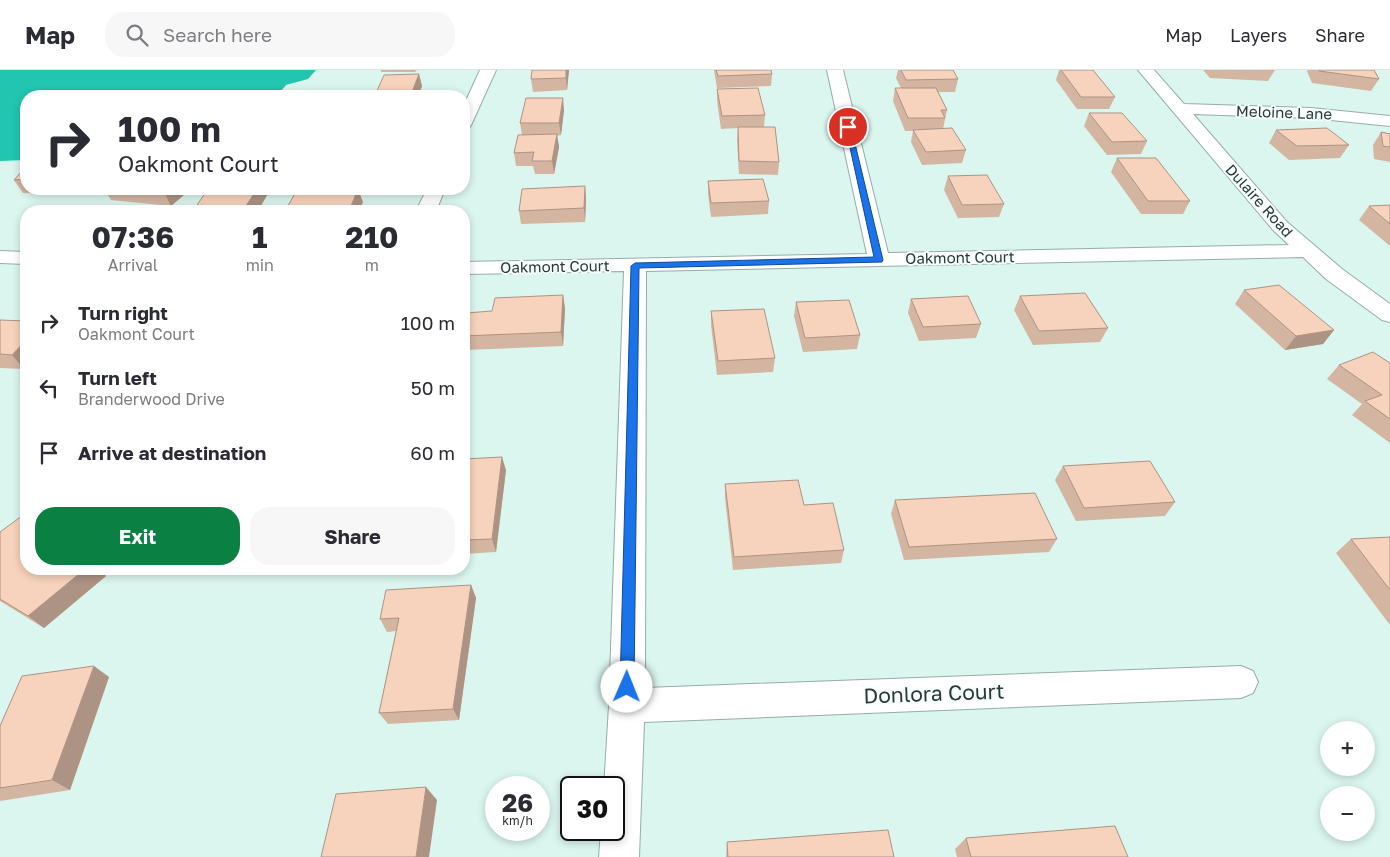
<!DOCTYPE html>
<meta charset="utf-8">
<style>
:root{--surface:#fff;--page:#f7f7f7;--text:#2b2b33;--muted:#7c7c81;--line:#e1e1e2;--accent:#0b8043}
body{margin:0;font-family:"Golos Text",sans-serif;background:var(--page);color:var(--text);height:100vh;display:flex;flex-direction:column;font-size:19px;white-space:nowrap}
*{box-sizing:border-box;margin:0}
p{font-size:16px;color:var(--muted)}
.icon{flex:none;width:28px;height:28px;fill:none;stroke:currentColor;stroke-width:2;stroke-linecap:round;stroke-linejoin:round}
.map{position:relative;flex:1;overflow:hidden}
.panel{position:absolute;left:20px;top:135px;width:450px;height:370px;display:flex;flex-direction:column;background:var(--surface);border-radius:20px;box-shadow:0 2px 8px #0003}
.panel>*{flex:none}
.guide{position:absolute;left:20px;top:20px;width:450px;height:105px;border-radius:20px;box-shadow:0 2px 8px #0003;background:#fff;color:var(--text);overflow:hidden}
.tools{position:absolute;left:1320px;top:651px;display:grid;gap:10px}
.tools a{display:grid;place-items:center;width:55px;height:55px;border-radius:50%;background:var(--surface);box-shadow:0 2px 8px #0003;font-size:25px}
.speed{position:absolute;left:485px;top:706px;display:flex;gap:10px;font-size:25px;font-weight:700;text-align:center}
.speed>*{display:grid;place-content:center;width:65px;height:65px;border-radius:50%;background:var(--surface);box-shadow:0 2px 8px #0003;line-height:1}
.speed small{font-size:12px;font-weight:400}
.speed .limit{border:2px solid #111;border-radius:8px;background:#fff;color:#111}
.pin{position:absolute;display:grid;place-items:center;width:42px;height:42px;color:#fff;margin:-21px;border:2px solid #fff;border-radius:50%;box-shadow:0 1px 5px #0007}
.me{position:absolute;width:55px;margin:-28px;rotate:1deg;stroke-linejoin:round;filter:drop-shadow(0 0 4px #0008)}
.turn{display:flex;align-items:center;gap:18px;height:105px;padding:0 15px;font-size:22px}
.turn .icon{width:65px;height:65px;stroke-width:2.5}
.turn b{display:block;font-size:35px;line-height:42px}
.eta{display:flex;justify-content:space-evenly;align-items:center;height:85px;text-align:center}
.eta b{font-size:30px;font-weight:700;line-height:35px}
.action{display:flex;gap:10px;margin-top:auto;padding:10px 15px}
.action a{flex:1;height:58px;border-radius:20px;background:var(--accent);color:#fff;font-size:20px;font-weight:700;line-height:58px;text-align:center}
.action a+a{background:var(--page);color:var(--text)}
ul{padding:0;list-style:none}
li{display:flex;align-items:center;gap:15px;height:65px;padding:0 15px}
li div{flex:1}
li b{display:block;font-size:19px}
li em{font-style:normal}
header{display:flex;align-items:center;gap:30px;box-sizing:border-box;height:70px;padding:0 25px;background:var(--surface);border-bottom:1px solid var(--line)}
header strong{font-size:24px}
nav{display:flex;gap:28px;margin-inline-start:auto;font-size:18px}
.search{width:350px;height:45px;background:var(--page);display:flex;align-items:center;gap:12px;box-sizing:border-box;padding:0 18px;border-radius:20px;color:var(--muted);font-size:19px}
.map>svg:first-child{display:block}
</style>
<header>
<strong>Map</strong>
<div class="search"><svg class="icon" aria-label="search" viewBox="0 0 24 24"><circle cx="10" cy="10" r="6"/><path d="M15 15l6 6"/></svg>Search here</div>
<nav><a>Map</a><a>Layers</a><a>Share</a></nav>
</header>
<div class="map">
<svg width="1390" height="787" viewBox="0 0 1390 787">
<rect width="100%" height="100%" fill="#dbf5ef"/>
<polygon fill="#22c5b0" points="0,0 316,0 308,9 286,15 277,26 26,26 26,90 0,91"/>
<g fill="none" stroke-linecap="round" stroke-linejoin="round">
<defs>
<g id="minor">
<polygon points="480,0 496,0 472,53 470,57 464,58 464,35"/>
<polygon points="827,0 843,0 888,183 1289,175 1273,160 1138,0 1154,0 1184,34 1311,38 1390,46 1390,56 1311,48 1193,44 1287,152 1342,199 1390,234 1390,252 1382,250 1326,209 1303,187 646,201 645,618 1241,596 1253,601 1258,612 1253,623 1241,628 644,652 639,787 599,787 601,760 614,760 614,718 604,718 609,636 624,201 464,204 464,192 867,184"/>
<polygon points="427,119 445,119 436,141 416,141"/>
<polygon points="0,181 26,182 26,194 0,193"/>
</g>
</defs>
<use href="#minor" stroke="#94ada8" stroke-width="2"/>
<use href="#minor" fill="#fff" fill-rule="evenodd"/>
</g>
<g fill="#d4b5a2">
<polygon points="381,0 417,0 415,2 381,2"/>
<polygon points="569,0 567,20 533,22 531,9"/>
<polygon points="714,0 771,0 772,4 771,16 717,18"/>
<polygon points="898,0 953,0 958,9 955,22 938,22 947,40 943,59 966,80 962,93 922,95 911,72 913,61 905,61 893,31 895,18 901,18 896,8"/>
<polygon points="1059,0 1093,0 1115,27 1109,39 1077,39 1056,10"/>
<polygon points="1203,0 1275,0 1268,11 1210,8"/>
<polygon points="1308,0 1374,0 1379,9 1371,21 1312,13 1307,1"/>
<polygon points="419,4 422,16 418,26 377,26 376,23"/>
<polygon points="717,19 765,45 764,57 779,92 778,105 739,104 737,70 738,58 721,59 717,31"/>
<polygon points="564,40 561,65 557,66 559,77 554,104 535,104 533,96 516,96 514,83 522,65 520,53"/>
<polygon points="1089,43 1147,71 1141,84 1107,85 1084,56"/>
<polygon points="1276,60 1349,75 1340,88 1289,90 1269,73"/>
<polygon points="1381,62 1390,64 1390,92 1374,89 1373,75"/>
<polygon points="1117,88 1190,131 1183,144 1141,144 1111,102"/>
<polygon points="26,97 26,119 90,119 88,121 23,123 14,110"/>
<polygon points="948,106 1004,134 999,147 958,148 944,120"/>
<polygon points="708,111 769,131 768,144 711,147 708,124"/>
<polygon points="585,116 586,130 585,152 521,154 519,141"/>
<polygon points="104,119 191,119 171,136 111,130"/>
<polygon points="270,120 258,141 197,141 195,138"/>
<polygon points="1390,135 1390,176 1359,150 1369,136"/>
<polygon points="1244,220 1334,260 1323,274 1285,280 1235,234"/>
<polygon points="563,225 565,239 563,276 466,280 464,273 464,256 492,241"/>
<polygon points="1020,226 1108,258 1100,272 1033,275 1014,240"/>
<polygon points="911,229 981,254 976,268 919,271 908,243"/>
<polygon points="796,232 860,265 857,279 803,282 794,246"/>
<polygon points="711,241 775,288 773,302 717,305 711,255"/>
<polygon points="0,250 24,299 0,298"/>
<polygon points="1390,293 1390,373 1352,345 1362,334 1327,309 1339,295"/>
<polygon points="464,389 506,400 496,482 464,484"/>
<polygon points="1063,396 1175,432 1165,446 1076,451 1055,410"/>
<polygon points="725,414 804,435 844,480 841,493 733,500 725,428"/>
<polygon points="895,430 1057,469 1049,482 904,490 891,444"/>
<polygon points="0,462 26,499 106,506 44,558 0,531"/>
<polygon points="1390,467 1390,555 1336,483 1351,469"/>
<polygon points="471,515 476,528 459,650 388,654 379,643 396,561 387,562 380,549"/>
<polygon points="109,607 70,720 0,731 0,656"/>
<polygon points="966,768 1128,787 957,787 955,779"/>
<polygon points="727,772 894,787 726,787"/>
</g>
<g fill="#ad9384">
<polygon points="566,0 569,0 567,20 566,8"/>
<polygon points="419,4 422,16 418,26 413,26 412,22"/>
<polygon points="563,28 564,40 561,65 559,53"/>
<polygon points="557,64 559,77 554,104 552,91"/>
<polygon points="585,116 586,130 585,152 584,138"/>
<polygon points="168,119 191,119 171,136 164,122"/>
<polygon points="257,119 269,119 270,120 258,141 248,141 246,136"/>
<polygon points="358,119 363,132 359,141 349,141"/>
<polygon points="563,225 565,239 563,276 561,262"/>
<polygon points="1334,260 1323,274 1285,280 1296,266"/>
<polygon points="26,270 26,296 24,299 12,285"/>
<polygon points="502,387 506,400 496,482 492,469"/>
<polygon points="85,499 98,499 106,506 44,558 28,546"/>
<polygon points="471,515 476,528 459,650 453,639"/>
<polygon points="94,596 109,607 70,720 52,710"/>
<polygon points="426,717 437,730 429,787 416,787"/>
</g>
<g fill="#f7d2bc" stroke="#ad9384">
<polygon points="532,0 566,0 566,8 531,9"/>
<polygon points="716,0 771,0 772,4 718,6"/>
<polygon points="901,0 953,0 958,9 906,10"/>
<polygon points="1061,0 1093,0 1115,27 1081,27"/>
<polygon points="1319,0 1374,0 1379,9 1319,1"/>
<polygon points="419,4 412,22 376,23 384,5"/>
<polygon points="758,18 765,45 722,46 717,19"/>
<polygon points="895,18 936,18 947,40 941,40 945,48 908,48"/>
<polygon points="526,28 563,28 559,53 520,53"/>
<polygon points="1089,43 1122,43 1147,71 1112,72"/>
<polygon points="738,57 775,57 779,92 739,91"/>
<polygon points="952,58 966,80 926,82 913,60"/>
<polygon points="1327,58 1349,75 1297,76 1276,60"/>
<polygon points="1381,62 1390,64 1390,77 1383,76"/>
<polygon points="557,64 552,91 532,91 534,82 514,83 518,65"/>
<polygon points="1117,88 1156,88 1190,131 1148,131"/>
<polygon points="26,97 26,109 14,110"/>
<polygon points="987,105 1004,134 962,135 948,106"/>
<polygon points="763,109 769,131 711,133 708,111"/>
<polygon points="585,116 584,138 519,141 522,119"/>
<polygon points="127,119 168,119 164,122"/>
<polygon points="208,119 257,119 246,136 195,138"/>
<polygon points="341,119 358,119 349,141 285,141 297,120"/>
<polygon points="1390,135 1390,154 1369,136"/>
<polygon points="1279,215 1334,260 1296,266 1244,220"/>
<polygon points="1085,223 1108,258 1039,261 1020,226"/>
<polygon points="563,225 561,262 464,266 464,256 466,243 492,241 495,228"/>
<polygon points="968,226 981,254 923,257 911,229"/>
<polygon points="849,230 860,265 805,268 796,232"/>
<polygon points="764,239 775,288 718,291 711,241"/>
<polygon points="0,250 26,251 26,270 12,285 0,284"/>
<polygon points="1373,282 1390,293 1390,349 1365,331 1382,325 1339,295"/>
<polygon points="502,387 492,469 464,470 464,389"/>
<polygon points="1150,391 1175,432 1084,438 1063,396"/>
<polygon points="798,410 804,435 833,433 844,480 734,487 725,414"/>
<polygon points="1035,423 1057,469 909,477 895,430"/>
<polygon points="26,443 26,499 85,499 28,546 0,529 0,462"/>
<polygon points="1390,467 1390,520 1351,469"/>
<polygon points="471,515 453,639 379,643 399,548 380,549 386,520"/>
<polygon points="94,596 52,710 0,718 0,656 22,606"/>
<polygon points="426,717 416,787 321,787 336,724"/>
<polygon points="1115,756 1128,787 971,787 966,768"/>
<polygon points="888,760 894,787 728,787 727,772"/>
</g>
<polygon fill="#1a73e8" stroke="#114b97" points="845,55 851,57 883,190 882,192 639,198 634,617 632,622 627,624 622,622 620,617 631,196 635,193 874,187"/>
<g text-anchor="middle" stroke-width="4" stroke-linejoin="round" paint-order="stroke">
<g font-size="15" fill="#2d3735" stroke="#f4fefc">
<text transform="translate(1284 43) rotate(2)" y="5">Meloine Lane</text>
<text transform="translate(1259 131) rotate(48)" y="5">Dulaire Road</text>
<text transform="translate(960 188) rotate(-1)" y="5">Oakmont Court</text>
<text transform="translate(555 197) rotate(-1)" y="5">Oakmont Court</text>
</g>
<g font-size="21" fill="#2d3735" stroke="#f4fefc">
<text transform="translate(934 624) rotate(-2)" y="7">Donlora Court</text>
</g>
</g>
</svg>
<div class="tools">
<a>+</a>
<a>−</a>
</div>
<div class="speed"><div>26<small>km/h</small></div><div class="limit">30</div></div>
<div class="pin" style="left:848px;top:57px;background:#d93025"><svg class="icon" aria-label="arrive" viewBox="0 0 24 24"><path d="M6 21V4h12l-3 4 3 4H6"/></svg></div>
<svg class="me" style="left:627px;top:617px" viewBox="-20 -20 40 40"><circle r="19" fill="#fff"/><path d="M0-13L10 11 0 6-10 11z" fill="#1a73e8"/></svg>
<div class="guide">
<div class="turn"><svg class="icon" aria-label="right" viewBox="0 0 24 24"><path d="M7 20v-9h11M14 6l5 5-5 5"/></svg><div><b>100 m</b>Oakmont Court</div></div>
</div>
<section class="panel">
<div class="eta">
<div><b>07:36</b><p>Arrival</p></div>
<div><b>1</b><p>min</p></div>
<div><b>210</b><p>m</p></div>
</div>
<ul>
<li><svg class="icon" aria-label="right" viewBox="0 0 24 24"><path d="M7 20v-9h11M14 6l5 5-5 5"/></svg><div><b>Turn right</b><p>Oakmont Court</p></div><em>100 m</em></li>
<li><svg class="icon" aria-label="left" viewBox="0 0 24 24"><path d="M17 20v-9H6M10 6l-5 5 5 5"/></svg><div><b>Turn left</b><p>Branderwood Drive</p></div><em>50 m</em></li>
<li><svg class="icon" aria-label="arrive" viewBox="0 0 24 24"><path d="M6 21V4h12l-3 4 3 4H6"/></svg><div><b>Arrive at destination</b></div><em>60 m</em></li>
</ul>
<div class="action"><a>Exit</a><a>Share</a></div>
</section>
</div>
